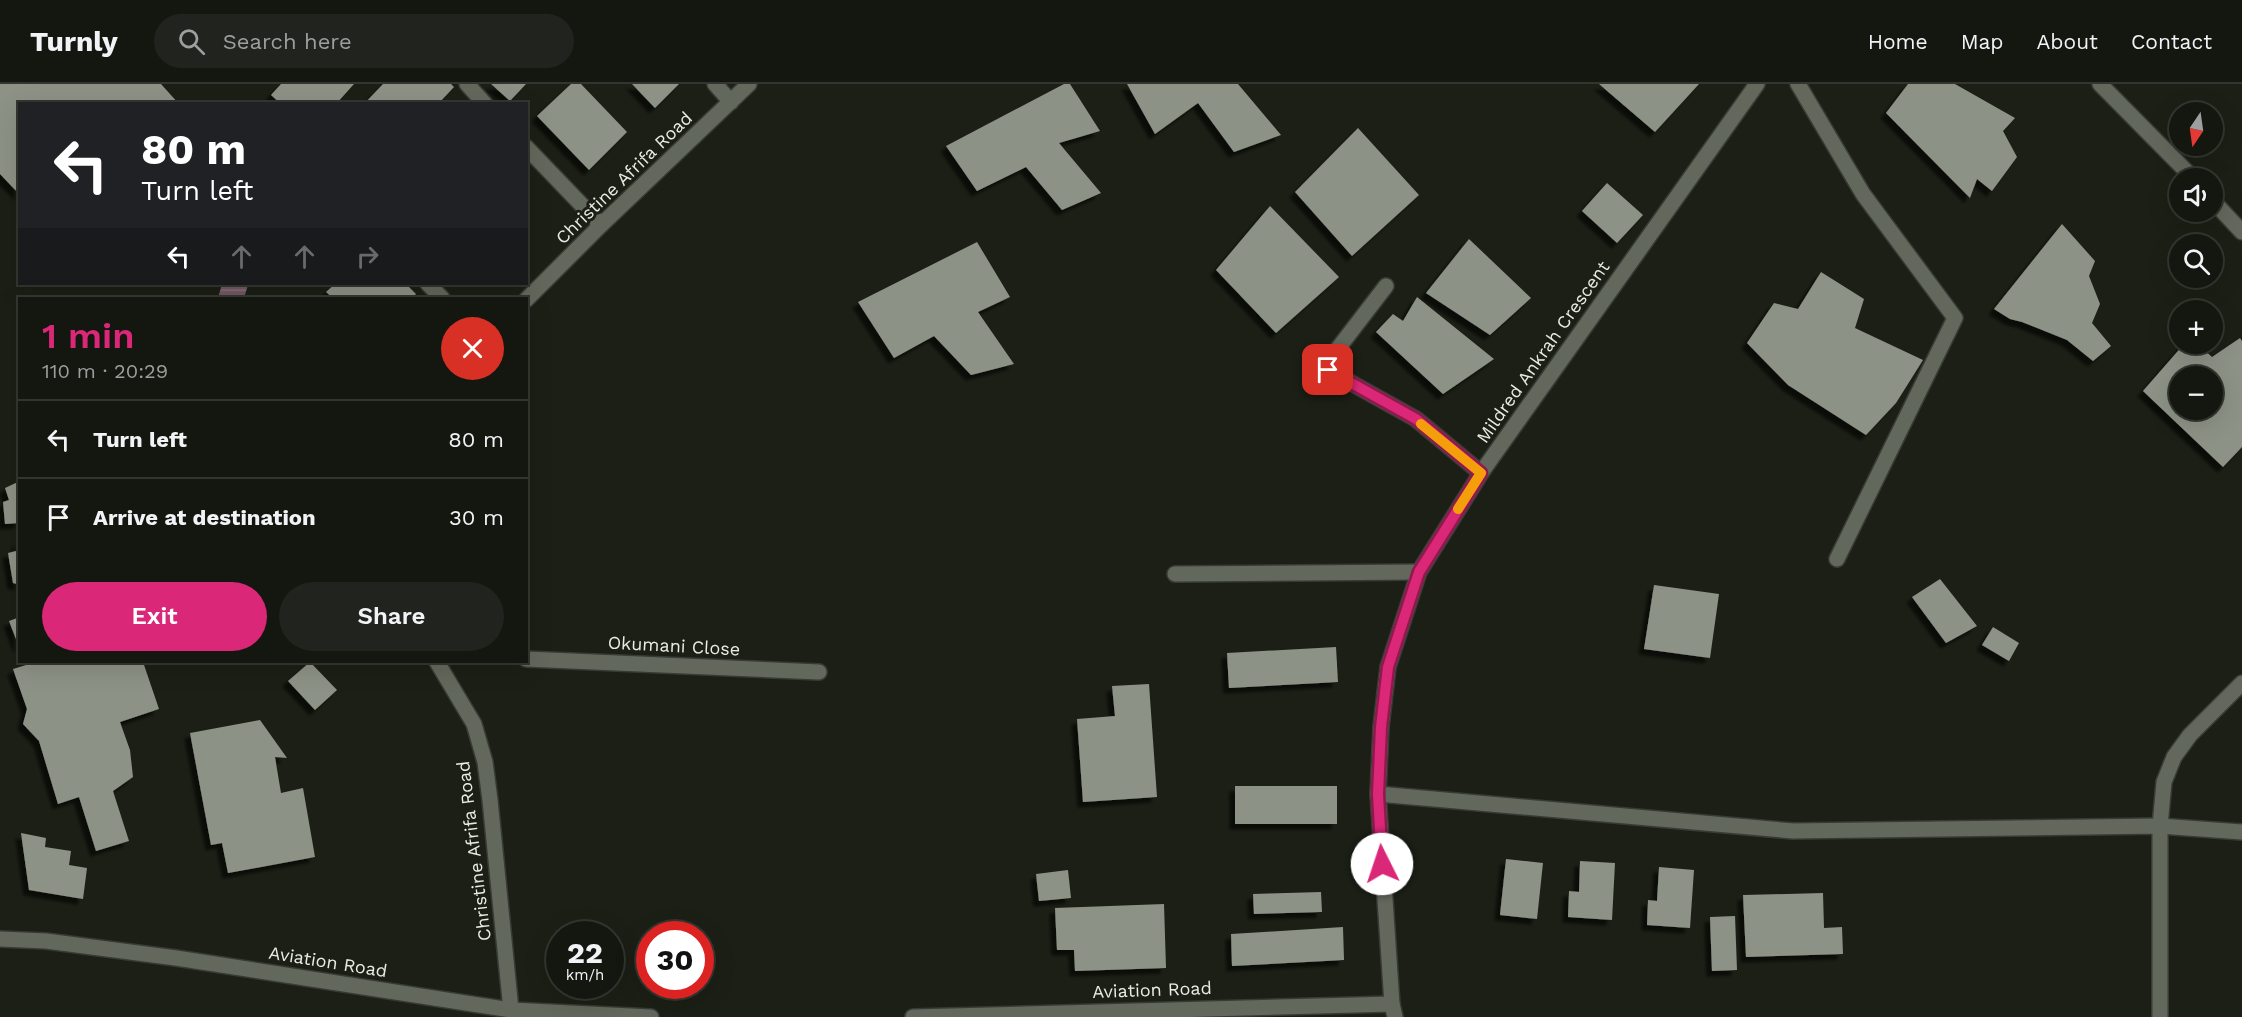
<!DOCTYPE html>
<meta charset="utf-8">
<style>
:root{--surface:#141710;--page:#21241e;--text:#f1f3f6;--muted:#9d9f9f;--line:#333630;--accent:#db2777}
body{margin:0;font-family:"Work Sans",sans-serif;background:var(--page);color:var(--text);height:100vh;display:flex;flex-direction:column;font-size:22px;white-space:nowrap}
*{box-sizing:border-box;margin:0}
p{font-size:20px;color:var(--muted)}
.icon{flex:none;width:33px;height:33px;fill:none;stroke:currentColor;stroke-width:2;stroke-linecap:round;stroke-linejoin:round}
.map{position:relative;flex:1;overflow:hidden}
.sheet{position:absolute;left:18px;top:213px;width:510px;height:366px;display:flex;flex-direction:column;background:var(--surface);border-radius:0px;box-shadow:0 6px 24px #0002,0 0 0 2px var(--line)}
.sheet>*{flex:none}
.top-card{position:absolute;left:18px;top:18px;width:510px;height:183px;border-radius:0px;box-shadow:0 6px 24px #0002,0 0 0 2px var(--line);background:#202124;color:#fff;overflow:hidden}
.needle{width:39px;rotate:193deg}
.buttons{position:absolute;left:2169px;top:18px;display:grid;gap:12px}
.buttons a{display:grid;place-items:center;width:54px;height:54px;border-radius:50%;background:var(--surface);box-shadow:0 6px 24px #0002,0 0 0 2px var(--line);font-size:30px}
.speed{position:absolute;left:546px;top:837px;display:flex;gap:12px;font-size:30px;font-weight:700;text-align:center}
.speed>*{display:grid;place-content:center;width:78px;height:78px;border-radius:50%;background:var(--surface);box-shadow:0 6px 24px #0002,0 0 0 2px var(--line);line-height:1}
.speed small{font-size:15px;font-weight:400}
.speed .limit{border:9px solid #d22;background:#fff;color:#111}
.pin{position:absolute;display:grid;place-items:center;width:51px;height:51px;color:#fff;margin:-26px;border-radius:12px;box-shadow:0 3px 9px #0006}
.me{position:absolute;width:66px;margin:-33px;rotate:356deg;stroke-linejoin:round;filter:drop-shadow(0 0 4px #0008)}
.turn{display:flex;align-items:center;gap:21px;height:126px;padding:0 24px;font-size:27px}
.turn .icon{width:78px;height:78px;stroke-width:2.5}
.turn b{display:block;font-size:42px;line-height:51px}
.lanes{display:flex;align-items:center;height:57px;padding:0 24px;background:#0003;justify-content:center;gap:30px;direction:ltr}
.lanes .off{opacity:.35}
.round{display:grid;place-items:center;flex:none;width:63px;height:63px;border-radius:32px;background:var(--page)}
.headline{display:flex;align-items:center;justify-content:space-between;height:102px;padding:0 24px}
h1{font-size:36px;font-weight:600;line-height:45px;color:var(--accent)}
.primary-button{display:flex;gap:12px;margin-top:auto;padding:12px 24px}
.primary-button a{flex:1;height:69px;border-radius:36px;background:var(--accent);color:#fff;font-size:24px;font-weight:600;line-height:69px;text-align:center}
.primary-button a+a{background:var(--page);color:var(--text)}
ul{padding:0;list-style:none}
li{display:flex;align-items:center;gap:18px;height:78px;padding:0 24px;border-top:2px solid var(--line)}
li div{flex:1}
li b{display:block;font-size:22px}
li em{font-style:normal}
header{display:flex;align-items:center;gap:36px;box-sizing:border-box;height:84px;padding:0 30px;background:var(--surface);border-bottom:2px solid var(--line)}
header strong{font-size:28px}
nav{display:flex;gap:33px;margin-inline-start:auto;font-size:21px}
.search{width:420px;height:54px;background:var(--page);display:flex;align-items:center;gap:15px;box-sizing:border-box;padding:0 21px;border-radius:33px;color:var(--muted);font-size:22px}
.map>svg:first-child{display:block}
</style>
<header>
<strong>Turnly</strong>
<div class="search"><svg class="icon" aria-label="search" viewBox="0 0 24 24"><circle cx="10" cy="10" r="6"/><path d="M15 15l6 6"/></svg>Search here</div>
<nav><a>Home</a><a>Map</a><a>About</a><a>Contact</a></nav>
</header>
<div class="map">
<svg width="2242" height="933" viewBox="0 0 2242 933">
<defs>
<pattern id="water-rules" width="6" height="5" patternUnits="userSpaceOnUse" patternTransform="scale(1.5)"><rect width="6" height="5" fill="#745864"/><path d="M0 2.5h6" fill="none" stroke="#88707a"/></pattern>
<filter id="shadow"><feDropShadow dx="-5.5" dy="5.5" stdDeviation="1.5" flood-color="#0009"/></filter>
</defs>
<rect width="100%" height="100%" fill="#1b1f15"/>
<polygon fill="url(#water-rules)" points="222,200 248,201 244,214 209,214 210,212 218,214"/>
<g fill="#8d9286" fill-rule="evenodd" filter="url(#shadow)">
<polygon points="0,0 161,0 179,20 20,20 20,111 0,90"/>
<polygon points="281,0 354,0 336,20 281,20 271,11"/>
<polygon points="383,0 451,0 454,3 438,20 364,20"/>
<polygon points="491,0 526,0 510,17"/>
<polygon points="571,0 581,0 627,48 589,86 537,32"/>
<polygon points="632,0 679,0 655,24"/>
<polygon points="1064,0 1070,0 1100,47 1059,59 1101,109 1062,126 1026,83 977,107 946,62"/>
<polygon points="1127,0 1238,0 1281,51 1234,68 1198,19 1155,50"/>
<polygon points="1599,0 1699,0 1655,48"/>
<polygon points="1908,0 1955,0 2015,34 2003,47 2017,73 1992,107 1977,95 1970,114 1886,29"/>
<polygon points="1358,44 1419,111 1352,172 1295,108"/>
<polygon points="1607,99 1643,131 1617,159 1582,127"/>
<polygon points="1270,122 1339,193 1276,249 1216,186"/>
<polygon points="2062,140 2095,177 2089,192 2100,220 2092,239 2111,262 2093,277 2067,256 2022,238 2010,235 1994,225"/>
<polygon points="1469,155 1531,214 1490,251 1426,209"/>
<polygon points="977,158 1010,213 978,228 1014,280 971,291 934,252 894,274 858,218"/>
<polygon points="1821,188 1864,215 1855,244 1923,276 1896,319 1866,351 1788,301 1747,259 1774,219 1798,225"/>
<polygon points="335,200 406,200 416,210 412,214 333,214 326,208"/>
<polygon points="1417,213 1494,275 1443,310 1376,248 1393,230 1403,237"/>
<path d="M2240 254 2242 257V363L2223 383 2143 307 2184 260H2198L2212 273ZM2180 292H2212V326H2180Z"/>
<polygon points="20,397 20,439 5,440 3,418 9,416 5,404"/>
<polygon points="18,457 20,458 20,501 13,499 8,469 16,467"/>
<polygon points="1940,495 1977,542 1946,559 1912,513"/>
<polygon points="1654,501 1719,510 1710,574 1644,565"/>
<polygon points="20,533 20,563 19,563 9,537"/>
<polygon points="1993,543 2019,559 2009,577 1982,561"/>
<polygon points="1336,563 1338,598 1229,604 1227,569"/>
<polygon points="36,578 143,578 159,625 120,638 130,666 133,693 113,707 129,757 96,767 79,713 58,720 39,657 23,640 27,625 13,585"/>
<polygon points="310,578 337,606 315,626 288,597"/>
<polygon points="1149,600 1157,713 1083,718 1077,635 1115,632 1112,602"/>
<polygon points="260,636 287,674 275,673 281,709 303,704 315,773 228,789 222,759 211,761 190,649"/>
<rect x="1235" y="702" width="102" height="38"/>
<polygon points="21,749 46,754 45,763 71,767 69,781 87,784 83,815 29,806"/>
<polygon points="1506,775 1543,779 1537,835 1500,831"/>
<polygon points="1580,777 1615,779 1612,836 1568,833 1569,807 1579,808"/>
<polygon points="1659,783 1694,786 1690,844 1647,841 1648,816 1657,817"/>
<polygon points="1068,786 1071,814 1039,817 1036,790"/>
<polygon points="1321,808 1322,828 1254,830 1253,810"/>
<polygon points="1823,809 1824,844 1842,843 1843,870 1746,873 1743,811"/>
<polygon points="1164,820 1166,884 1075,887 1074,866 1057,866 1055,824"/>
<polygon points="1735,832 1737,886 1712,887 1710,833"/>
<polygon points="1343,843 1344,876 1232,882 1231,850"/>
</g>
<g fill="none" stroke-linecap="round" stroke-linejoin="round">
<defs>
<polyline id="lane" points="1386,202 1333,271 1328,286 1416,335 1481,389"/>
<g id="street">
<polyline points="467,0 485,20"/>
<polyline points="715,0 731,18"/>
<polyline points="1798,0 1863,110 1955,234 1837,475"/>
<polyline points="2100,0 2193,94"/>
<polyline points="526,63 601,141"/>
<polyline points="2212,116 2242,148"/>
<polyline points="428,200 442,214"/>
<polyline points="526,216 601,141 749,0"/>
<polyline points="1175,490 1419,488"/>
<polyline points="526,575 819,588"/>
<polyline points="437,578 474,640 485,678 490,716 511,926"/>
<polyline points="1378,710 1793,747 2160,742 2242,748"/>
<polyline points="0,855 46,857 176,874 511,926 651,933"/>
<polyline points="913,933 1392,920"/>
<polyline points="1395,933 1392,920 1378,710 1381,643 1388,583 1419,488 1481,389 1757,0"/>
<polyline points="2160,933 2160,742 2164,698 2174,673 2190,651 2242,599"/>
</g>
</defs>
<use href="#lane" stroke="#383b35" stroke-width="18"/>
<use href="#street" stroke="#383b35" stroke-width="18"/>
<use href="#lane" stroke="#63685c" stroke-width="15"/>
<use href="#street" stroke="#63685c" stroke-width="15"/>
</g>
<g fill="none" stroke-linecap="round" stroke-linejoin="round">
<defs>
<polyline id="route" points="1328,286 1416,335 1481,389 1419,488 1388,583 1381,643 1378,710 1382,780"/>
</defs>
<use href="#route" stroke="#8e194d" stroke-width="15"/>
<use href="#route" stroke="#db2777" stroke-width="10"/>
<polyline stroke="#f59e0b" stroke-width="10" points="1421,340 1481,389 1458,425"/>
</g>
<g text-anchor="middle" stroke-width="6" stroke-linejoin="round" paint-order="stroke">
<g font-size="18" fill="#e9ece5" stroke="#1b1f15">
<text transform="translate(624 94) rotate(-44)" y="6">Christine Afrifa Road</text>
<text transform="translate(1543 268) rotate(-55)" y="6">Mildred Ankrah Crescent</text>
<text transform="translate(674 562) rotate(3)" y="6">Okumani Close</text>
<text transform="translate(474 767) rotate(-97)" y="6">Christine Afrifa Road</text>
<text transform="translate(328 878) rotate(9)" y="6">Aviation Road</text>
<text transform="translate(1152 906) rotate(-2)" y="6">Aviation Road</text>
</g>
</g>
</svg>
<div class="buttons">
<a><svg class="needle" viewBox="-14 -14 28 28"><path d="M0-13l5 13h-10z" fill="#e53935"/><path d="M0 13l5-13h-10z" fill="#9d9f9f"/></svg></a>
<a><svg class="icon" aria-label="sound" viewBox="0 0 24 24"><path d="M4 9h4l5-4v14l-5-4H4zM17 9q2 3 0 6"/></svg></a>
<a><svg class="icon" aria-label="search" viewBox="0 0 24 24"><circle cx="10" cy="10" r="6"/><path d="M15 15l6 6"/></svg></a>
<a>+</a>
<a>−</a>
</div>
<div class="speed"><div>22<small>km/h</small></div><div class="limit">30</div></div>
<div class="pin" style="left:1328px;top:286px;background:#d93025"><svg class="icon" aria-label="arrive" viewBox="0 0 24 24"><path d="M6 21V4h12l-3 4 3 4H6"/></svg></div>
<svg class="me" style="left:1382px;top:780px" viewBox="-20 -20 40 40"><circle r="19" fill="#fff"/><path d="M0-13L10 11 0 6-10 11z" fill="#db2777"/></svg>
<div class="top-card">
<div class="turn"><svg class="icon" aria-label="left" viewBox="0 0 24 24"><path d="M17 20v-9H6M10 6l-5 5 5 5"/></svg><div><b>80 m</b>Turn left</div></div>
<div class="lanes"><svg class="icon" aria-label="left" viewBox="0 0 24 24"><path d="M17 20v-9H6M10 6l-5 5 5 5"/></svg><svg class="icon off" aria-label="ahead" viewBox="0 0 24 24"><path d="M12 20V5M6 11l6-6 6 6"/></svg><svg class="icon off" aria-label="ahead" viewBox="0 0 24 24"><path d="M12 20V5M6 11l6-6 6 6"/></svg><svg class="icon off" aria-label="right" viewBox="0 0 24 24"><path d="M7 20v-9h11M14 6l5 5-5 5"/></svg></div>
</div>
<section class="sheet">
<div class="headline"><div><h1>1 min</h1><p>110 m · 20:29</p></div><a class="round" style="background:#d93025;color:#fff"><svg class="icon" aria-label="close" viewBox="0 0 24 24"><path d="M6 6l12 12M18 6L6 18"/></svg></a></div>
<ul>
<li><svg class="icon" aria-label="left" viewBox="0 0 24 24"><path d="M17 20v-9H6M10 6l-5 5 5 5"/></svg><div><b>Turn left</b></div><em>80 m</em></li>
<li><svg class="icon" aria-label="arrive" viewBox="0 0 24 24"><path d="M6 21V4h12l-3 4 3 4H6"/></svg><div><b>Arrive at destination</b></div><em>30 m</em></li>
</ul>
<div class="primary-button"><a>Exit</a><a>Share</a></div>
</section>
</div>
